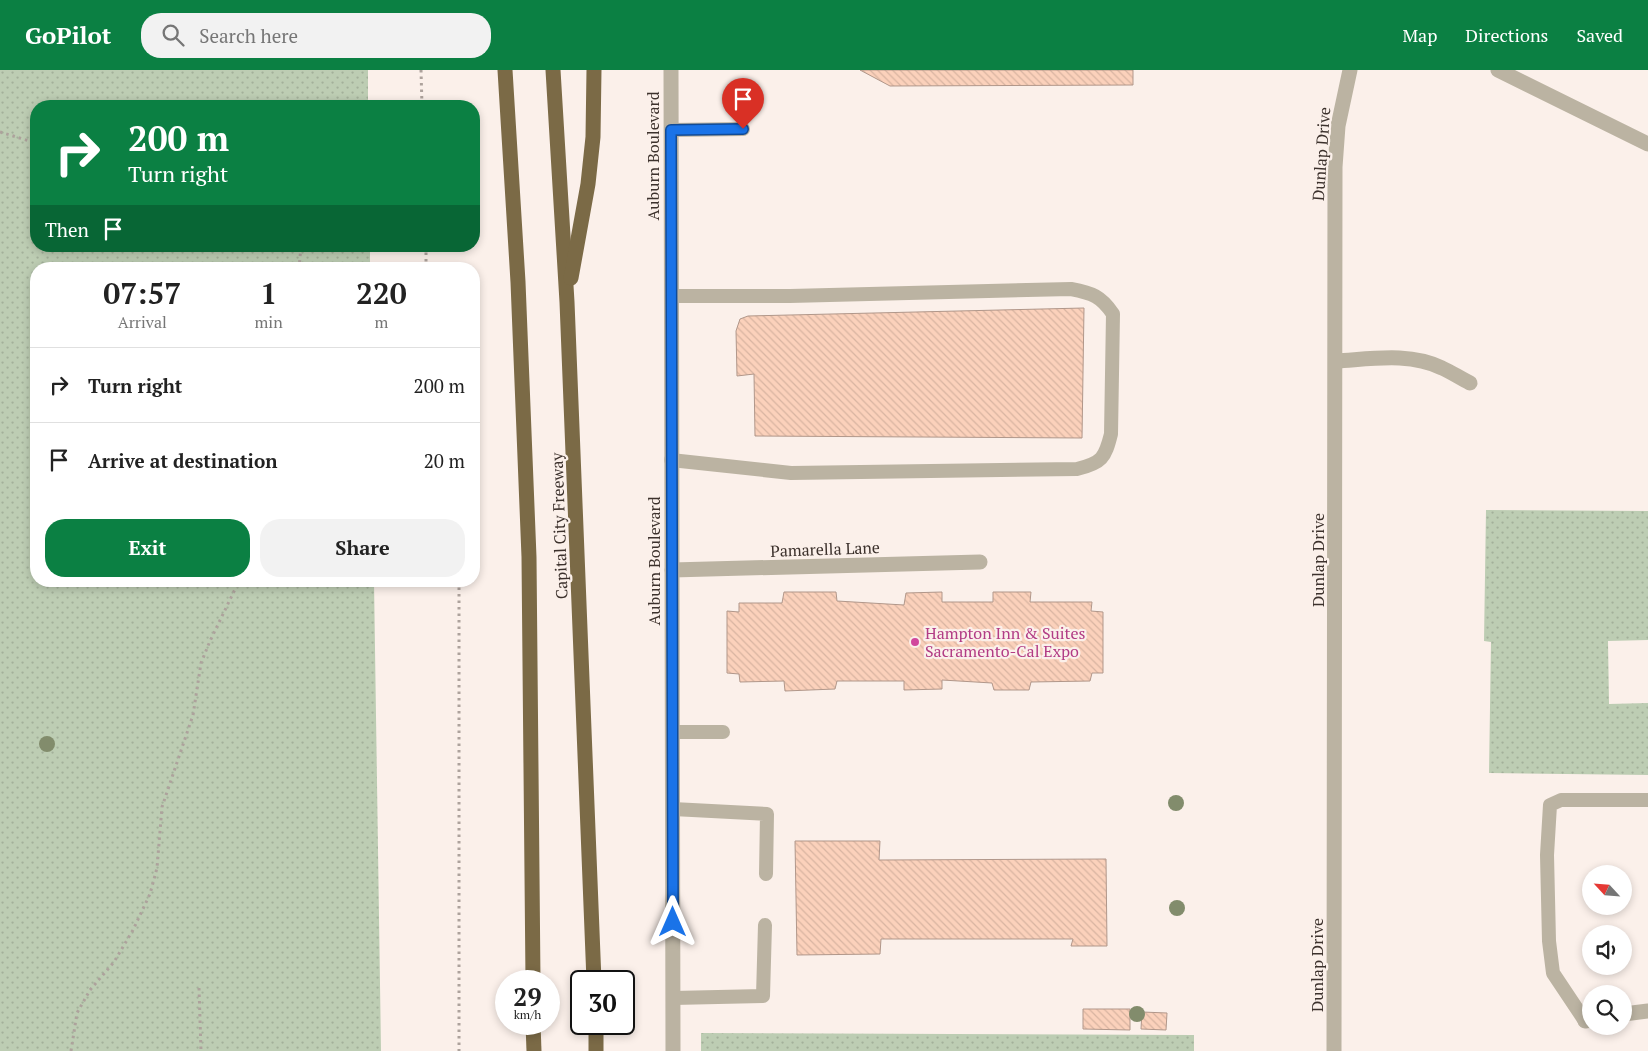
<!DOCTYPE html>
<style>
:root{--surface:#fff;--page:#f2f2f2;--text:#222;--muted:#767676;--line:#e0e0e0;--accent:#0b8043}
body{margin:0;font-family:"PT Serif",serif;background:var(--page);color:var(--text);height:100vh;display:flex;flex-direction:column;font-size:19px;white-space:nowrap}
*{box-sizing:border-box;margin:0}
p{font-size:16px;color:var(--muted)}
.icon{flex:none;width:28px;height:28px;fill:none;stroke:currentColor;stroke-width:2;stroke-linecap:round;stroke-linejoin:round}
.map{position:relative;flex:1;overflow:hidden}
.drawer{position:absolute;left:30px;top:192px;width:450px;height:325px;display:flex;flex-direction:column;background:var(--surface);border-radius:20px;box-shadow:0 2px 8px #0003}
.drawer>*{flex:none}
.banner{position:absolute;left:30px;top:30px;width:450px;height:152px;border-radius:20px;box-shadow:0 2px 8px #0003;background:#0b8043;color:#fff;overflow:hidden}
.needle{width:32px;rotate:296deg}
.buttons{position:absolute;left:1582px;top:795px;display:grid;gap:10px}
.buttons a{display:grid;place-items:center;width:50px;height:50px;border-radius:50%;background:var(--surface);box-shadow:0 2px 8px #0003;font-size:25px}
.speed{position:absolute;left:495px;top:900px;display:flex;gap:10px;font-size:25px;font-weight:700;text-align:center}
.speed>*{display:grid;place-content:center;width:65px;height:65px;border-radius:50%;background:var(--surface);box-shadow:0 2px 8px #0003;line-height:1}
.speed small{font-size:12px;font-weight:400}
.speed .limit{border:2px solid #111;border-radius:8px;background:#fff;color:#111}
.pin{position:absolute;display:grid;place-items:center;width:42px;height:42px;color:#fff;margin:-51px -21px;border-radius:50% 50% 50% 0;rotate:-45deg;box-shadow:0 0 5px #0007}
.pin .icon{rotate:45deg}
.me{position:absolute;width:55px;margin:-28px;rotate:0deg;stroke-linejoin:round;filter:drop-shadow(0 0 4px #0008)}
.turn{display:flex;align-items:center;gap:18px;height:105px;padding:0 15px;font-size:22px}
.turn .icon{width:65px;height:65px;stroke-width:2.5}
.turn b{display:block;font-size:35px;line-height:42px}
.then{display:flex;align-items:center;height:48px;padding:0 15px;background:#0003;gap:10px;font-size:19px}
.eta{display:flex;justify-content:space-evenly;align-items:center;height:85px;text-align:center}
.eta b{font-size:30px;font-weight:800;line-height:35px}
.action{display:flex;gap:10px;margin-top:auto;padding:10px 15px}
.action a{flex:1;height:58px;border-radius:20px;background:var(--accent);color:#fff;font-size:20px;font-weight:800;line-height:58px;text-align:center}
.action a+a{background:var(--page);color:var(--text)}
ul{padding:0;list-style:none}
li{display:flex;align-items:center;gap:15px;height:75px;padding:0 15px;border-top:1px solid var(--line)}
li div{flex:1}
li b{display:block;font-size:19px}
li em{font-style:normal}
header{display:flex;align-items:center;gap:30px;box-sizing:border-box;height:70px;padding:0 25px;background:var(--accent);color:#fff}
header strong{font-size:24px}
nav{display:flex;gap:28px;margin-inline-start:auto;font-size:18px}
.search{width:350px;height:45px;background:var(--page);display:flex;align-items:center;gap:12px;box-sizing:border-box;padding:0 18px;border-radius:20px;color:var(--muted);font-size:19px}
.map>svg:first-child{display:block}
</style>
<header>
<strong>GoPilot</strong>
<div class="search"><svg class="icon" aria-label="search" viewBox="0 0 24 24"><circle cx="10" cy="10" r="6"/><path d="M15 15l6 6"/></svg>Search here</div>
<nav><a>Map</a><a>Directions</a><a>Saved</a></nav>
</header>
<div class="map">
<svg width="1648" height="981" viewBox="0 0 1648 981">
<defs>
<pattern id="grass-dots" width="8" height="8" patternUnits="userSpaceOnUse" patternTransform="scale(1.25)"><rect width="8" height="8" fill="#bdcdb3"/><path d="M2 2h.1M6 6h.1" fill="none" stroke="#a3b09a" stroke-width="1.8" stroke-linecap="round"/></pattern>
<pattern id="building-back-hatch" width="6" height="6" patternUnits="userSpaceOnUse" patternTransform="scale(1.25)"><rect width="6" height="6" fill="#fbd1bb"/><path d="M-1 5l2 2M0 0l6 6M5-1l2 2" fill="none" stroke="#d8b4a1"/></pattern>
</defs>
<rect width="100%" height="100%" fill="#fbf0ea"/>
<g fill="url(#grass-dots)">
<polygon points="0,0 368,0 368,36 36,36 36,176 370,176 370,199 36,199 36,511 374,511 381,981 0,981"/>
<polygon points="1486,440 1648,441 1648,570 1608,571 1609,634 1648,633 1648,705 1489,703 1491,572 1484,571"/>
<polygon points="701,963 1194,965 1194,981 701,981"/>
</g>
<g fill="url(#building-back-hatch)" stroke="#b1978a">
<polygon points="860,0 1133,0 1133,15 890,16"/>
<polygon points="1084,238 1082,368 755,366 754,304 737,306 736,261 740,249 748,246"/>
<polygon points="784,522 836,522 837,531 904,535 906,523 942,522 942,532 993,532 993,522 1031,522 1030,532 1092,532 1091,541 1103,542 1103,603 1092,603 1090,611 1031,612 1029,620 994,620 992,613 942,610 942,619 904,620 904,611 837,611 835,619 785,621 784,611 740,612 739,604 727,603 727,541 739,542 739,533 782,533"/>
<polygon points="795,771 880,771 879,790 1106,789 1107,876 1071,876 1073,869 881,869 880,884 797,885"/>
<polygon points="1083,939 1130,939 1130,960 1083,959"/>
<polygon points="1142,942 1167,943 1166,960 1141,959"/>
</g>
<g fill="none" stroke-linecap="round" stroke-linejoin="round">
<g stroke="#ada29c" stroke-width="3" stroke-dasharray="2.5 4" stroke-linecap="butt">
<polyline points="421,0 422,36"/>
<polyline points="264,36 287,32 303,36"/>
<polyline points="0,62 36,73"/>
<polyline points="426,176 426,199"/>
<polyline points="299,199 301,176"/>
<polyline points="459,511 459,981"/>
<polyline points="199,918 201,981"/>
<polyline points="71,981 77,943 90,920 114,892 133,860 150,824 157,798 162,737 193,645 201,593 210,571 239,511"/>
</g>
<g stroke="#bbb3a2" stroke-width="14">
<polyline points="671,60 743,59"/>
<path d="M671 226H790L1071 219C1092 223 1101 226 1113 244L1111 364C1105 388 1102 393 1077 399L791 403 671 390"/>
<polyline points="673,662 723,662"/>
<polyline points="673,739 767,744 766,804"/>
<polyline points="673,928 763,926 765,855"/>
<polyline points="1585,951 1553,903 1549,871 1547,785 1550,735 1561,730 1648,730"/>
</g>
<g stroke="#bbb3a2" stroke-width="15">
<polyline points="671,0 673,981"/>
<path d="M1336 291C1371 289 1410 282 1442 298 1451 302 1460 308 1470 313"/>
<polyline points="672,500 980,492"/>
<polyline points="1624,944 1648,941"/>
<polyline points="1585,951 1591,950"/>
<polyline points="1334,981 1335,97 1338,56 1350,0"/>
</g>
<polyline stroke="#bbb3a2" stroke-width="15" points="1498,0 1648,74"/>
<g stroke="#7b6a46" stroke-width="15">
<polyline points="505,0 518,212 529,487 533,911"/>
<polyline points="553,0 567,232 594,911"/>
<polyline points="571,208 588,114 593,67 594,0"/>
<polyline points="533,954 534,981"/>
<polyline points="596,954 596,981"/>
</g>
</g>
<g fill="#828c6c">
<circle cx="47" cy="674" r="8"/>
<circle cx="1176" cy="733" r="8"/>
<circle cx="1177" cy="838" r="8"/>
<circle cx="1137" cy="944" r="8"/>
</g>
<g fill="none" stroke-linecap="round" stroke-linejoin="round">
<defs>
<polyline id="route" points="673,852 671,60 743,59"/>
</defs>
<use href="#route" stroke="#114b97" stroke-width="12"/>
<use href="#route" stroke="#1a73e8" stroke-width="9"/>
</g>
<circle fill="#d1479c" stroke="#fbf0ea" stroke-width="2" cx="915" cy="572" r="5"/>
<g text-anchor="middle" stroke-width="4.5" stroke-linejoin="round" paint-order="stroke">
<g font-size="16" fill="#3c312c" stroke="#fbf0ea">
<text transform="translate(1321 84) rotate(-86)" y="6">Dunlap Drive</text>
<text transform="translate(653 86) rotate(-90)" y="6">Auburn Boulevard</text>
<text transform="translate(559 456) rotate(-92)" y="6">Capital City Freeway</text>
<text transform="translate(825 479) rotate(-2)" y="6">Pamarella Lane</text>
<text transform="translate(1318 490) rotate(-90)" y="6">Dunlap Drive</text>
<text transform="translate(654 491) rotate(-90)" y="6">Auburn Boulevard</text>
<text transform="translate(1317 895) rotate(-90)" y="6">Dunlap Drive</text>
</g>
<g font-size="16" fill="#b23c85" stroke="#fbf0ea" text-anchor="start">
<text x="925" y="569">Hampton Inn &amp; Suites<tspan x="925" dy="18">Sacramento-Cal Expo</tspan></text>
</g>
</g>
</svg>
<div class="buttons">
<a><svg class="needle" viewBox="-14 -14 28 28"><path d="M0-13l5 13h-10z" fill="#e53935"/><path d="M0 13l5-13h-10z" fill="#767676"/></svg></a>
<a><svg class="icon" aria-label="sound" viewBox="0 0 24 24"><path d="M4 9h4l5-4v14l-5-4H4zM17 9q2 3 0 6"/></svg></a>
<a><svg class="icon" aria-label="search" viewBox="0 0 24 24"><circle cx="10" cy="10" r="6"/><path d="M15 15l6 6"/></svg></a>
</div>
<div class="speed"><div>29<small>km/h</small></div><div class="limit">30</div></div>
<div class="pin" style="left:743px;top:59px;background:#d93025"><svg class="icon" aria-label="arrive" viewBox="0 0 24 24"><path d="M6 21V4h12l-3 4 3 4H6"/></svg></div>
<svg class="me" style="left:673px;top:852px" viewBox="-20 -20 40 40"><path d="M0-17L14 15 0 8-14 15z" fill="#1a73e8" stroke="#fff" stroke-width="4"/></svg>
<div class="banner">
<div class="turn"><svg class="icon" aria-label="right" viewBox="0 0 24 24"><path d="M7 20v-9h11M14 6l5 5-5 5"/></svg><div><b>200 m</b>Turn right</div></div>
<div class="then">Then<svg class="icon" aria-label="arrive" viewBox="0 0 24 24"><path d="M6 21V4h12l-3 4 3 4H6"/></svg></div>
</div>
<section class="drawer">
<div class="eta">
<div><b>07:57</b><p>Arrival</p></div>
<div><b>1</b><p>min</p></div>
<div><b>220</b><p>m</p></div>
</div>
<ul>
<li><svg class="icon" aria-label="right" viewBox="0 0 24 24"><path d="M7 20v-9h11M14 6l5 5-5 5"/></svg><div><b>Turn right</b></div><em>200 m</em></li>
<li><svg class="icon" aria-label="arrive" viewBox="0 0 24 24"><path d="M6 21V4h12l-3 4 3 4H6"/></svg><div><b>Arrive at destination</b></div><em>20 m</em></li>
</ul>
<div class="action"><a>Exit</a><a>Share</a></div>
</section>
</div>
